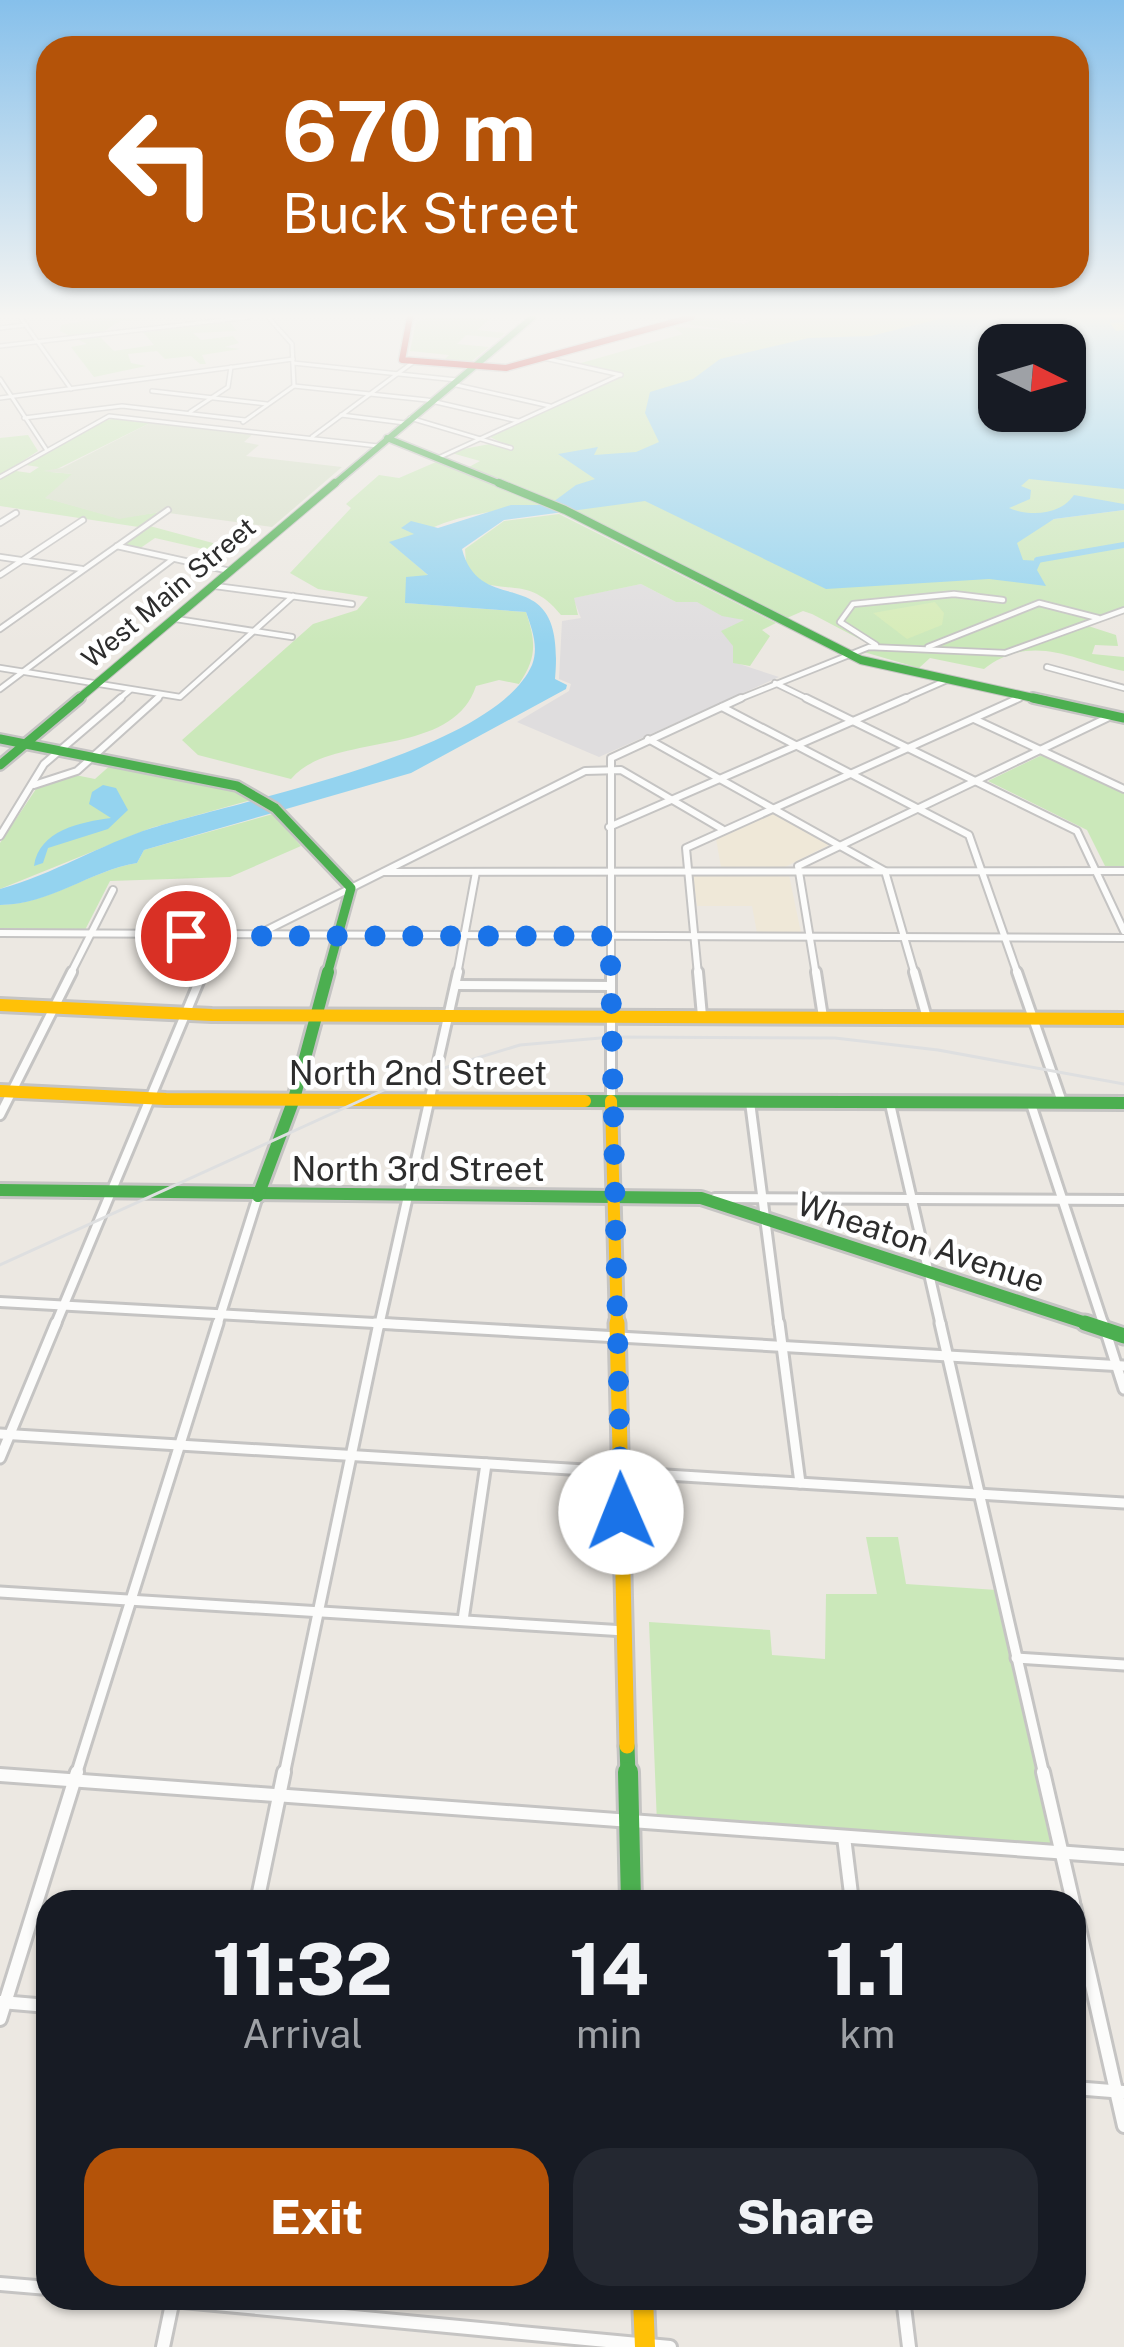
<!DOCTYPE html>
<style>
:root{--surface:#171b24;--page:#242831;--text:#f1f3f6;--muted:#9ea1a6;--accent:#b45309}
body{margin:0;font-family:"Public Sans",sans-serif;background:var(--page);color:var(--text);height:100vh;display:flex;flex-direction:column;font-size:45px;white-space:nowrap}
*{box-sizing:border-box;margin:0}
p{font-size:39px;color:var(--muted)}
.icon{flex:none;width:66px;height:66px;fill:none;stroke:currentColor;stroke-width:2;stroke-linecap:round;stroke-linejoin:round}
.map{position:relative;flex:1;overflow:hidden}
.side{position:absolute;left:36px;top:1890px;width:1050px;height:420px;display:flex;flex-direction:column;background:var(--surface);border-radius:36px;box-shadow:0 3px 9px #0004}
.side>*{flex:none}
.guide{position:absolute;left:36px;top:36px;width:1053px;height:252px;border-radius:36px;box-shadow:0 3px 9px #0004;background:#b45309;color:#fff;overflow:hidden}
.needle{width:78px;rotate:95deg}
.buttons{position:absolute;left:978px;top:324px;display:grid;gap:24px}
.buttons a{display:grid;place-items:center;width:108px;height:108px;border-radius:24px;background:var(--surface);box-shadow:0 3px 9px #0004;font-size:60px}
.pin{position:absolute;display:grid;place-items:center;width:102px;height:102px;color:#fff;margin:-51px;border:6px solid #fff;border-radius:50%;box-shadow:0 3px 12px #0007}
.me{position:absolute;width:132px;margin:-66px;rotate:359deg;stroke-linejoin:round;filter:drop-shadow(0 0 9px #0008)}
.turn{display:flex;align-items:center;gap:42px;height:252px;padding:0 48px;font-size:54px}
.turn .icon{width:156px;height:156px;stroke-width:2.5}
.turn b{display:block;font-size:84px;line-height:102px}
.eta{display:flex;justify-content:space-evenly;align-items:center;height:204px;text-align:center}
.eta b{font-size:72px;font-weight:800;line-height:84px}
.cta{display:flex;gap:24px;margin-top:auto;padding:24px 48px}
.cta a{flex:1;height:138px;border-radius:36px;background:var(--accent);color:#fff;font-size:48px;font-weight:800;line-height:138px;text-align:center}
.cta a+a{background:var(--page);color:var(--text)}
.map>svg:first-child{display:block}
</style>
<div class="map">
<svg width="1124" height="2347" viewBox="0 0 1124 2347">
<rect width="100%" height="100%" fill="#ece8e2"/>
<polygon fill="#dfddde" points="641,584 676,602 697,602 745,621 733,646 733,662 779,677 599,757 517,722 569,691 571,684 559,679 562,621 581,618 573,598"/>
<g fill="#efe8d8">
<polygon points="772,813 829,845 783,868 721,867 716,839"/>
<polygon points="693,875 789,875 801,933 757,933 752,906 697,906"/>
</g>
<g fill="#cbe8ba" fill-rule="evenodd">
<polygon points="106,317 156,317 120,321 98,335 114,351 154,345 143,332 229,321 237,331 193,333 201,340 233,336 239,343 225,347 240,349 202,355 206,364 200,364 191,356 165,359 157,351 128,354 131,363 146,366 94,377 71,347 87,344 60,331 61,325"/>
<polygon points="431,317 490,319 477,330 505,333 500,338 466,335 457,344 489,347 466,366 441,363 449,355 410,351 416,322"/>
<path d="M703 317 744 324 759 317H1124V504C1076 508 1071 491 1032 531L1054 519 1124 510V608L1079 623 1116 635 1118 646 1095 645 1092 654 1124 657V671C1072 660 1032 632 984 669L930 658 919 668 857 650 869 644 812 614 803 611 787 618 573 511 469 467 480 461 448 452 500 442 486 435 617 375 574 365 683 334 673 327 729 330 679 323ZM999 345H1065V411H999Z"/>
<polygon points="118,418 152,422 51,472 74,474 46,498 118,518 161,512 146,525 224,546 216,552 155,538 139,549 122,545 145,528 0,506 0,438 28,435 38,451 9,470 30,473 39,467 26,465 101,421"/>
<path d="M436 462 549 505C496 511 441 513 398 549L429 576 406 603 526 612C536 642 537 658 519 684L499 680 476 686C452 760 330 731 291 779L198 755 182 740 313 624 357 610 368 597 318 589 290 573 351 508 346 504 379 475 399 478Z"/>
<path d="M559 514 776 623 762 630 770 636 750 666 733 663V646L721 631 744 620 722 616 697 602H676L641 584 574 598 578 615H561C528 574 507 597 467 577L465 549 504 521Z"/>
<polygon points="1042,755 1124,793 1124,866 1105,866 1087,830 988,781"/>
<polygon points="113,763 223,785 251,800 151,828 0,889 0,843 38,786 75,775 95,779"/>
<path d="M273 814 301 846 230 877 110 881 85 930 0 928V905C47 905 90 871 137 863L144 850Z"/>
<polygon points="866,1537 898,1537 906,1584 997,1590 1059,1852 657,1824 649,1622 770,1630 772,1655 825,1659 826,1594 877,1594"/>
</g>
<polygon fill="#d7e0ca" points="152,422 254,433 244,442 259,445 246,456 342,467 272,527 161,512 119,519 45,498 72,474 43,471 62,468"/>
<polygon fill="#d6ecb8" points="935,602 944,613 942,625 907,639 873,613"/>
<g fill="#94d3ef" fill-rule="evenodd">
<path d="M947 317H1124V322L1110 323 1116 331 1124 330V489L1029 479 1021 486 1031 490 1030 499 1009 508C1031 517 1060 515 1074 495L1124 504V510L1054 519 1017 543 1023 560 1041 561 1037 570 1046 586 989 579 826 589 645 501 504 520 462 549C481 623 566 554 555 679L567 685 566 689 411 773 144 850 137 863C89 871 50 905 0 905V889C54 874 99 845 152 828 240 800 493 753 532 665 539 647 532 629 526 612L405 603 406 577 428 575 389 542 414 534 401 528 411 521 438 528 511 505H549L576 485 595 479 558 454 598 447 594 455 636 452 659 442 645 413 650 392 693 379 720 359 809 338 871 336ZM999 345H1065V411H999Z"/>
<path d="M103 785 116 788 128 810 108 829 48 848 43 863 34 866C39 830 81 822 111 818L89 804 92 792Z"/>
</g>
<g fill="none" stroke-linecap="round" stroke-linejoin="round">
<polyline stroke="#94d3ef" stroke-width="6" points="1037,560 1124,545"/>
<defs>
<g id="street-far5">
<polyline points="20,317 71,389"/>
<polyline points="0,328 26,325"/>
<polyline points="0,346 250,317"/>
<polyline points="544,358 621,375"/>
<polyline points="293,363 457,380"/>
<polyline points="0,379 46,449"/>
<polyline points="452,384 550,406"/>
<polyline points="294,386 427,400 518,421"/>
<polyline points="152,391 267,404"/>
<polyline points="0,398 293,359"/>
<polyline points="190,412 228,387 231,367"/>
<polyline points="341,415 405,423"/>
<polyline points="24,418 122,406 245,420"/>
<polyline points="410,418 511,448"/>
<polyline points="243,422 294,386 292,344 268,317"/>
<polyline points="312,437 412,363"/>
<polyline points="438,458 620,375"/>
<polyline points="0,477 109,416 378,446"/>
</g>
<g id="street-far4">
<polyline points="0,523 16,513"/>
<polyline points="117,546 230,571"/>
<polyline points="0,557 82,569"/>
<polyline points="0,575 83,520"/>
<polyline points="215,586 352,604"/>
<polyline points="176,619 292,637"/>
<polyline points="0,629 168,510"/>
<polyline points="876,645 840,622 853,604 954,594 1003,600"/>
<polyline points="928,647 1039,603 1098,618"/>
<polyline points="1047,667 1124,688"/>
<polyline points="0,668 180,697 293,596"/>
<polyline points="775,683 812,701"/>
<polyline points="0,689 173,559"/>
<polyline points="117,701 130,690"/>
<polyline points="154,701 161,695"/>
<polyline points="734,701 869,647 1005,653 1124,610"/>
<polyline points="899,701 947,680"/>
<polyline points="1012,701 1023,696"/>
</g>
<g id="street-far3">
<polyline points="806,698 1077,831 1124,931"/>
<polyline points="722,707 969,835 1018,975"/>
<polyline points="974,719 1124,789"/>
<polyline points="648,739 885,871 915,975"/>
<polyline points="34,785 77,771 158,698"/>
<polyline points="609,827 906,698"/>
<polyline points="0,836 44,764 121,698"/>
<polyline points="384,872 1124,871"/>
<polyline points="0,933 1124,938"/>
<polyline points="261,938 263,932 585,771 621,770 722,829"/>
<polyline points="70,975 113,890"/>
<polyline points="202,975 218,937"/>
<polyline points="457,975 476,872"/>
<polyline points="611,975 611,758 741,698"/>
<polyline points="698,975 686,848 1019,698"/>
<polyline points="816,975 798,866 1111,716"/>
</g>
<g id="street-far2">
<polyline points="611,972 611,1101"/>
<polyline points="698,972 702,1016"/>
<polyline points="816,972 823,1017"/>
<polyline points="914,972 927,1018"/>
<polyline points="1017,972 1062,1102"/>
<polyline points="456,985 611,986"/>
<polyline points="750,1102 779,1326"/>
<polyline points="890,1104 941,1326"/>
<polyline points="1031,1104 1104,1326"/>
<polyline points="0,1115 72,972"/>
<polyline points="715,1198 1124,1200"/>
<polyline points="0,1302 428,1326"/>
<polyline points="55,1326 203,972"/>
<polyline points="217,1326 258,1196"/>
<polyline points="379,1326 458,972"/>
</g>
<g id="street-far1">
<polyline points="375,1323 1124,1366"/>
<polyline points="779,1323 800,1483"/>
<polyline points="940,1323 1044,1775"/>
<polyline points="1103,1323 1124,1389"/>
<polyline points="0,1434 1124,1503"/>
<polyline points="0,1458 56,1323"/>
<polyline points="0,1592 625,1631"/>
<polyline points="463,1620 486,1464"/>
<polyline points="1016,1658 1124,1665"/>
<polyline points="76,1775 218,1323"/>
<polyline points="284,1775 379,1323"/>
</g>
<g id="street">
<polyline points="1043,1772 1073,1902"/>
<polyline points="0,1775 1124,1857"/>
<polyline points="844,1837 852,1902"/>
<polyline points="257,1902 284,1772"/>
<polyline points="1074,1906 1124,2126"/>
<polyline points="1,2002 48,2006"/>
<polyline points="0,2019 77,1772"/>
<polyline points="1074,2088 1124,2092"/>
<polyline points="0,2284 48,2288"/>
<polyline points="152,2298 670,2347"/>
<polyline points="903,2298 909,2347"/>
<polyline points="163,2347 173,2299"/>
</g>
<g id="fast-far5">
<polyline points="387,438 506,486"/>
<polyline points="332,486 533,317"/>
</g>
<g id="fast-far4">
<polyline points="499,483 565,510 861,660 1047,701"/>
<polyline points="76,701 335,483"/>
</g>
<g id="fast-far3">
<polyline points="1033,698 1124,718"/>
<polyline points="0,739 237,786 275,808 351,888 327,975"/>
<polyline points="0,765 80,698"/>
</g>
<g id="fast-far2">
<polyline points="585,1101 1124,1103"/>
<polyline points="0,1190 612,1197"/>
<polyline points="258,1196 294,1099 328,972"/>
<polyline points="612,1197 701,1198 1095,1326"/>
</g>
<g id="fast-far1">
<polyline points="1085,1323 1124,1336"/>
<polyline points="627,1746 628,1775"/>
</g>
<polyline id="fast" points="628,1772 631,1902"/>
<g id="slow-far2">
<polyline points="0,1005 212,1015 1124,1019"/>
<polyline points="0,1091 166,1099 585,1101"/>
<polyline points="611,1101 617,1326"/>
</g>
<polyline id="slow-far1" points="617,1323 627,1746"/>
<polyline id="slow" points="643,2298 645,2347"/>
<polyline id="jam" points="410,317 402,360 506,368 692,317"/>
</defs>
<use href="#street-far5" stroke="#c5c4c3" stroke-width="6"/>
<use href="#street-far4" stroke="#c5c4c3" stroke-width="8"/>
<use href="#street-far3" stroke="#c5c4c3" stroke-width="10"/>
<use href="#street-far2" stroke="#c5c4c3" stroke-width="14"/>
<use href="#street-far1" stroke="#c5c4c3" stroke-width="15"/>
<use href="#street" stroke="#c5c4c3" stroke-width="18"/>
<use href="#fast-far5" stroke="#c5c4c3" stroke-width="9"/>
<use href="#fast-far4" stroke="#c5c4c3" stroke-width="10"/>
<use href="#fast-far3" stroke="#c5c4c3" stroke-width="14"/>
<use href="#fast-far2" stroke="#c5c4c3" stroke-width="18"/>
<use href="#fast-far1" stroke="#c5c4c3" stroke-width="21"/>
<use href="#fast" stroke="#c5c4c3" stroke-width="26"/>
<use href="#slow-far2" stroke="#c5c4c3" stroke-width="18"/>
<use href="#slow-far1" stroke="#c5c4c3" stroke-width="21"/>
<use href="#slow" stroke="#c5c4c3" stroke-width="26"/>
<use href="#jam" stroke="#c5c4c3" stroke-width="9"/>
<use href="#street-far5" stroke="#fcfcfb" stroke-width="3"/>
<use href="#street-far4" stroke="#fcfcfb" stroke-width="4.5"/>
<use href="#street-far3" stroke="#fcfcfb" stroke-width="6"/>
<use href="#street-far2" stroke="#fcfcfb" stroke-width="8"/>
<use href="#street-far1" stroke="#fcfcfb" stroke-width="9"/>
<use href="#street" stroke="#fcfcfb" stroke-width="12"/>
<use href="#fast-far5" stroke="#4caf50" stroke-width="6"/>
<use href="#fast-far4" stroke="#4caf50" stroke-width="8"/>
<use href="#fast-far3" stroke="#4caf50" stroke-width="9"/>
<use href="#fast-far2" stroke="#4caf50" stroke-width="12"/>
<use href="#fast-far1" stroke="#4caf50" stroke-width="15"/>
<use href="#fast" stroke="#4caf50" stroke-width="20"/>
<use href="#slow-far2" stroke="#ffc107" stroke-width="12"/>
<use href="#slow-far1" stroke="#ffc107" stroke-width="15"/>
<use href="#slow" stroke="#ffc107" stroke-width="20"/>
<use href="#jam" stroke="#c62828" stroke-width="6"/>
<polyline stroke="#dedfe0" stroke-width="3" points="0,1265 408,1079 520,1045 612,1037 835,1038 938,1050 1124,1084"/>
</g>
<linearGradient id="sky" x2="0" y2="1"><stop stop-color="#86c0eb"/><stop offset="0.49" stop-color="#f6f5f2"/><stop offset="1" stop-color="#f6f5f2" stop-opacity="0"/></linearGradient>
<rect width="1124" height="645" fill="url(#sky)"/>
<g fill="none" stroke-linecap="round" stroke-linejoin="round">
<polyline stroke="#1a73e8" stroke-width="21" stroke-dasharray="0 37.8" points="186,936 610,936 621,1512"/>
</g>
<g text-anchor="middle" stroke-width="9" stroke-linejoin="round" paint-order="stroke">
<g font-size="27" fill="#2d2d2d" stroke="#fff">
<text transform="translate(169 593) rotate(-40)" y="9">West Main Street</text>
</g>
<g font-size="33" fill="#2d2d2d" stroke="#fff">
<text x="418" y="1085">North 2nd Street</text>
<text x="418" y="1181">North 3rd Street</text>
<text transform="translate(921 1242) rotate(18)" y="12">Wheaton Avenue</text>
</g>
</g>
</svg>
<div class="buttons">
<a><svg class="needle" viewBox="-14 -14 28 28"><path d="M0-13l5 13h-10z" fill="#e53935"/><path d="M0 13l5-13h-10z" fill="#9ea1a6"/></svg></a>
</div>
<div class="pin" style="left:186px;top:936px;background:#d93025"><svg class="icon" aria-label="arrive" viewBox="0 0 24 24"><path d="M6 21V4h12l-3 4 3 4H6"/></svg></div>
<svg class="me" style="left:621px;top:1512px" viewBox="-20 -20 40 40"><circle r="19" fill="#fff"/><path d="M0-13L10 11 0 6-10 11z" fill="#1a73e8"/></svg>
<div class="guide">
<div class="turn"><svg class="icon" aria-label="left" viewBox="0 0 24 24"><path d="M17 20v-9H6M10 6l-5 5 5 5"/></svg><div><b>670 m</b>Buck Street</div></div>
</div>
<section class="side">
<div class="eta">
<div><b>11:32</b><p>Arrival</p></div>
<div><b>14</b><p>min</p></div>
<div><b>1.1</b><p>km</p></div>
</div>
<div class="cta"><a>Exit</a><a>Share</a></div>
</section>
</div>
